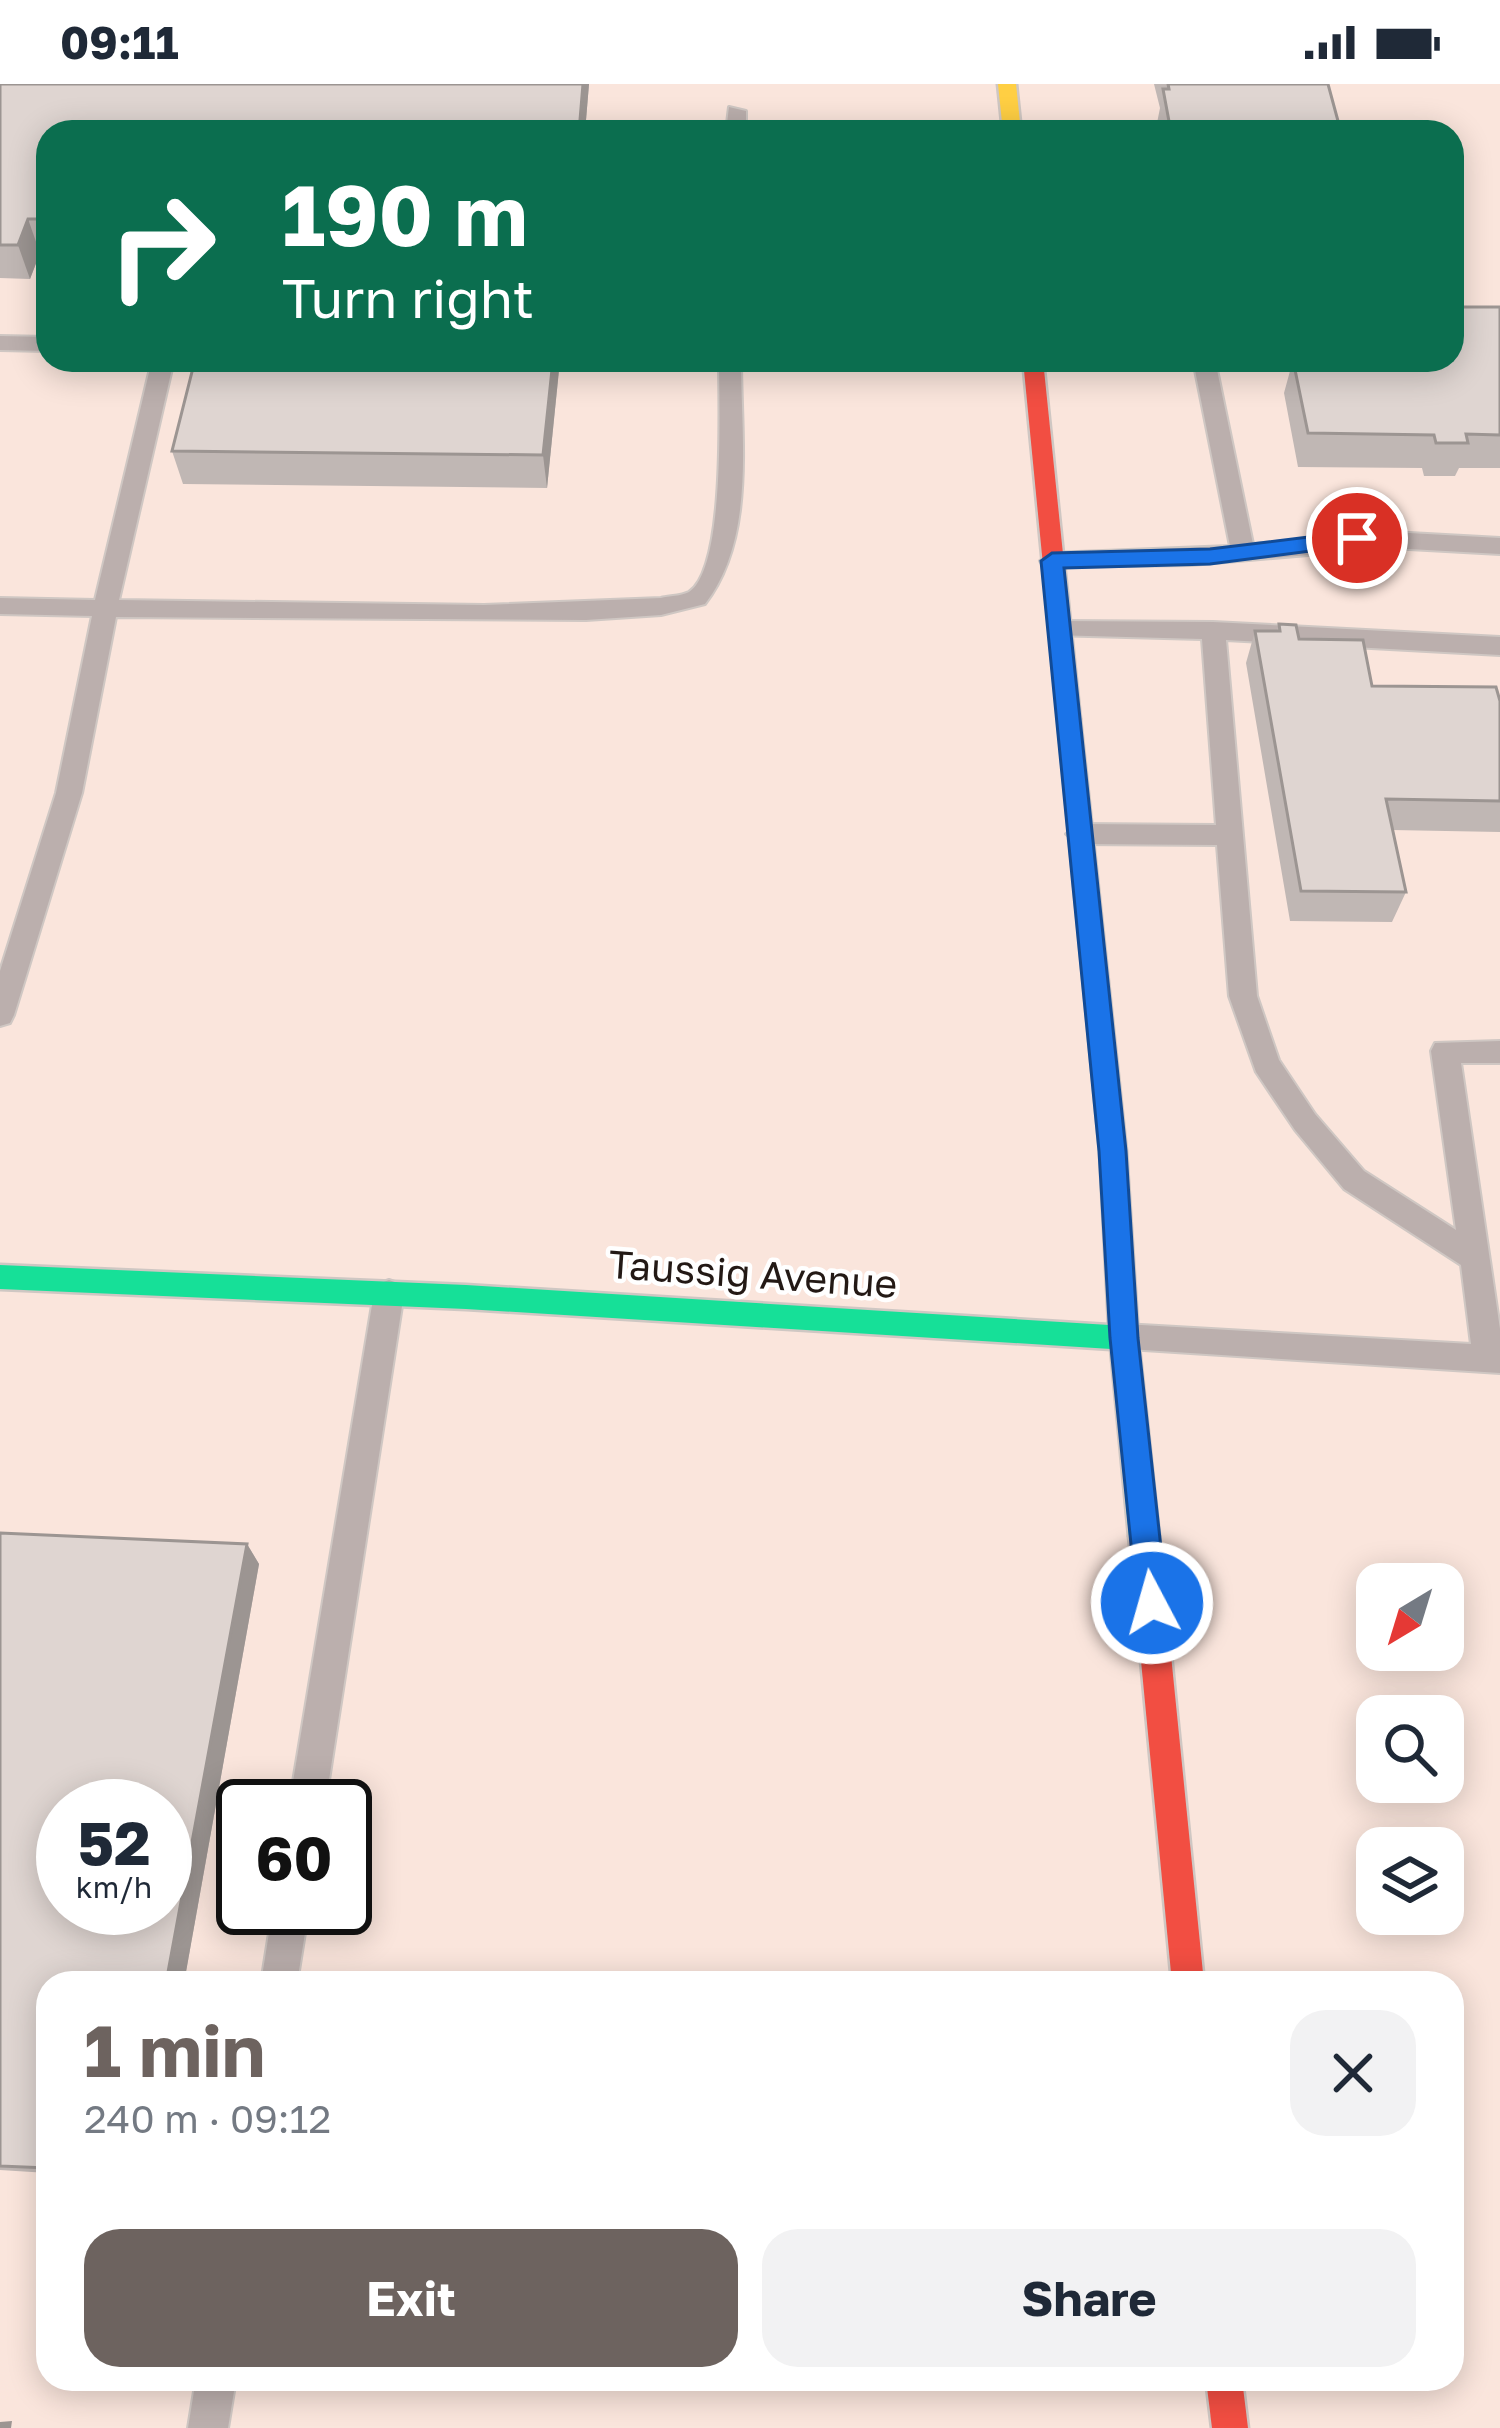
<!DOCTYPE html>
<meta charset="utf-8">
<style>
:root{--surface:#fff;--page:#f2f2f3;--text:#1f2937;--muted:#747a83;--accent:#6d635f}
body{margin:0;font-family:"Golos Text",sans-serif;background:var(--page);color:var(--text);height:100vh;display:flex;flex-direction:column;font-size:45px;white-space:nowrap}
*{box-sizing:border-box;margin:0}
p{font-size:39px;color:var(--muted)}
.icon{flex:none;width:66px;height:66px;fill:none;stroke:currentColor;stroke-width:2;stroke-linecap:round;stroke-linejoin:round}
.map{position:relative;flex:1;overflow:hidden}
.details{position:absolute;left:36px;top:1887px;width:1428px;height:420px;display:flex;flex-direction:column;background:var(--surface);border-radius:36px;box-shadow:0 6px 30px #0003}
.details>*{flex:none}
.hud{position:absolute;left:36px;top:36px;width:1428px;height:252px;border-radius:36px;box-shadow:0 6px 30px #0003;background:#0b6e4f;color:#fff;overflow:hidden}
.needle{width:78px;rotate:218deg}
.controls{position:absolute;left:1356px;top:1479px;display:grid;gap:24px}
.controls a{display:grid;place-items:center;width:108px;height:108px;border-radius:24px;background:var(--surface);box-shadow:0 6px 30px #0003;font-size:60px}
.speed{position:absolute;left:36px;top:1695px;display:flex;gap:24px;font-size:60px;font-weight:700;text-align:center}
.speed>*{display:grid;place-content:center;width:156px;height:156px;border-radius:50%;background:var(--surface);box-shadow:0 6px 30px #0003;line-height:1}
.speed small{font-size:30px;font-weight:400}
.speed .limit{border:6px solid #111;border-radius:18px;background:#fff;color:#111}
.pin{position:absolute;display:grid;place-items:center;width:102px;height:102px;color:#fff;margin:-51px;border:6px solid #fff;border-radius:50%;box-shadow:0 3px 12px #0007}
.me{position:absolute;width:132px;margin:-66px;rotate:354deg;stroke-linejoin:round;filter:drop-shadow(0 0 9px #0008)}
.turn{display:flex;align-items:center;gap:42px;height:252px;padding:0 48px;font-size:54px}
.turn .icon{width:156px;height:156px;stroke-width:2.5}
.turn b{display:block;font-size:84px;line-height:102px}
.round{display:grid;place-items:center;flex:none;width:126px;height:126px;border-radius:36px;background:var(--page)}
.summary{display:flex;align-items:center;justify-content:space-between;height:204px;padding:0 48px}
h1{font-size:72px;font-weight:700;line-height:90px;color:var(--accent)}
.primary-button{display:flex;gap:24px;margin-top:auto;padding:24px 48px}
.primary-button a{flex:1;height:138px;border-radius:36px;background:var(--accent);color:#fff;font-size:48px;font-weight:700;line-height:138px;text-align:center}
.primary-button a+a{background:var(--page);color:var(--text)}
.status{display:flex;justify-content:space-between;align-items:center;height:84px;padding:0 60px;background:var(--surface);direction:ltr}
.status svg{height:33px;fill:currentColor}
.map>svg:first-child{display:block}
</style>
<div class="status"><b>09:11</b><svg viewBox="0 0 49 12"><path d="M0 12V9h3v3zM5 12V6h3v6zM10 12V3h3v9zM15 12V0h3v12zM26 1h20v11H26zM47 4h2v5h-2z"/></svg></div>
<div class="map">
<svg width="1500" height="2344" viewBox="0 0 1500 2344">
<rect width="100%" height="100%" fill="#f6ece8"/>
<path fill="#fae5dc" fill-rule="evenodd" d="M0 0H1500V2344H0ZM48 48H1452V276H48ZM1377 1500H1443V1566H1377ZM1377 1632H1443V1698H1377ZM63 1722H165V1824H63ZM243 1722H345V1824H243ZM1377 1764H1443V1830H1377ZM48 1899H1452V2295H48Z"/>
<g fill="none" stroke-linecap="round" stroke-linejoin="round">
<defs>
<g id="lane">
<polygon points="729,23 746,27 746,48 726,48"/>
<polygon points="0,252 48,253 48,267 0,266"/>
<path d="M152 276H174L119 516 484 521 661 514C668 512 682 512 689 508 726 484 719 319 719 276H741C741 355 756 454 705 520L661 531 586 536 116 533 82 709 14 931 10 939 0 942V887L56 709 92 532 0 530V514L95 516Z"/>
<polygon points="1193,276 1215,276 1253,460 1391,448 1500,454 1500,470 1391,464 1191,481 1044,483 1040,477 1052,469 1230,462"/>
<polygon points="1060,537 1213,538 1500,553 1500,571 1226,556 1257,912 1279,976 1315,1030 1364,1087 1456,1146 1431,967 1435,959 1500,957 1500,979 1461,979 1500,1245 1500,1289 1113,1264 1109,1254 1113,1244 1124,1240 1471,1260 1461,1181 1344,1105 1295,1046 1256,988 1229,912 1217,761 1079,760 1066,750 1079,740 1216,741 1202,555 1051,551 1051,539"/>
<polygon points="389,1196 400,1200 404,1209 325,1722 289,1722 374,1209 378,1200"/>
<polygon points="273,1824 309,1824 297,1899 261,1899"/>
<polygon points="196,2295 236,2295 228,2344 188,2344"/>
</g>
<polygon id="fast" points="1069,627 1080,635 1126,1067 1138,1254 1159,1452 1154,1462 1144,1466 1134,1462 1129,1452 1111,1265 466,1225 0,1205 0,1181 466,1201 1109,1241 1100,1067 1058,635"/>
<polygon id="slow" points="998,0 1016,0 1021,48 1003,48"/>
<g id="jam">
<polygon points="1023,276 1043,276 1080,635 1069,643 1058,635"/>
<polygon points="1144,1438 1154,1442 1159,1452 1204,1899 1172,1899 1129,1452 1134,1442"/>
<polygon points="1206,2295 1242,2295 1248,2344 1212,2344"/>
</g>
</defs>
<use href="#lane" stroke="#cfc7c3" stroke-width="4"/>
<use href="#fast" stroke="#cfc7c3" stroke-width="5"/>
<use href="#slow" stroke="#cfc7c3" stroke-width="5"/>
<use href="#jam" stroke="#cfc7c3" stroke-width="5"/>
<use href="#lane" fill="#bbafad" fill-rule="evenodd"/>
<use href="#fast" fill="#16e098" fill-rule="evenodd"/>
<use href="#slow" fill="#ffcf43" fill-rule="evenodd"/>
<use href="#jam" fill="#f24e42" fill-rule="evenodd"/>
</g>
<g fill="#c0b7b4">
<polygon points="0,0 589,0 585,48 48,48 48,183 43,169 40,169 30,195 0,194"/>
<polygon points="1154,0 1328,0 1341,48 1158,48 1157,39 1160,24"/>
<polygon points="1459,223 1500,223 1500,384 1459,384 1455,392 1424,392 1422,384 1298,383 1284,309 1293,276 1452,276"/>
<polygon points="560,276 547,404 183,400 172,367"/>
<polygon points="1279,540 1372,602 1500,617 1500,748 1392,746 1406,808 1392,838 1290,837 1246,579 1255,547 1277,547"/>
<polygon points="0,1449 247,1460 259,1480 184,1899 48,1899 48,2089 0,2086"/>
</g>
<g fill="#9c9592">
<polygon points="583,0 589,0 585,48 579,48"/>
<polygon points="28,135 40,169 30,195 18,161"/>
<polygon points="553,276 560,276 547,404 543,371"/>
<polygon points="247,1460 259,1480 184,1899 166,1899"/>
<polygon points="12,2337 11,2344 0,2344 0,2338"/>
</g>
<g fill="#dfd5d1" stroke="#9c9592" stroke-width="3" fill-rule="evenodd">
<polygon points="0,0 583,0 579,48 580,48 48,48 48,156 39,156 45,135 28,135 18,161 0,161"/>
<polygon points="1168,0 1328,0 1341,48 1171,48 1163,5 1169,5"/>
<polygon points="1452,198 1459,223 1500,223 1500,351 1466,350 1468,359 1436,359 1434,351 1308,349 1293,276 1452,276"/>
<polygon points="195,276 553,276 543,371 172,367"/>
<polygon points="1279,540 1296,541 1299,555 1363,556 1372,602 1496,603 1500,617 1500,717 1386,715 1406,808 1301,807 1255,547 1280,547"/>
<path d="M0 1449 247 1460 166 1899H48V2084L0 2082ZM63 1722H165V1824H63Z"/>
</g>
<polygon fill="#1a73e8" stroke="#114b97" stroke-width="3" points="1357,447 1365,449 1365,460 1210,480 1064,484 1126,1067 1138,1254 1167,1519 1163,1529 1152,1533 1141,1529 1137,1519 1110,1254 1099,1067 1041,477 1052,469 1210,465"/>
<g text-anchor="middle" stroke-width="9" stroke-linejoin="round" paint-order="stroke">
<g font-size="39" fill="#231915" stroke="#fff">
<text transform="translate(753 1190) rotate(4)" y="14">Taussig Avenue</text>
</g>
</g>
</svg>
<div class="controls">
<a><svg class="needle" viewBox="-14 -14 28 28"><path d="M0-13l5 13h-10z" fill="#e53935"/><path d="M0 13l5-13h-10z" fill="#747a83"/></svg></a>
<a><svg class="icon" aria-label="search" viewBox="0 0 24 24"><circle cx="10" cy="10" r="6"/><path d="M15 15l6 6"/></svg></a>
<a><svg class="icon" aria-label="layers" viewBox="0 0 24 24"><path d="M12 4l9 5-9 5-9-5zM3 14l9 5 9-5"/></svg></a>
</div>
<div class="speed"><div>52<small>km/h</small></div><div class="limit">60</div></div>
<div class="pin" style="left:1357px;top:454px;background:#d93025"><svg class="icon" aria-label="arrive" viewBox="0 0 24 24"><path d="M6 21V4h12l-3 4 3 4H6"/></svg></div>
<svg class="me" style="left:1152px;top:1519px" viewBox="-20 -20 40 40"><circle r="17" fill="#1a73e8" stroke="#fff" stroke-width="3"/><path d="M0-11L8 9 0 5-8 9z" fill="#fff"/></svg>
<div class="hud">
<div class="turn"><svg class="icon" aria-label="right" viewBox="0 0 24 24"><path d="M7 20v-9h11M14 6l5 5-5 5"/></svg><div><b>190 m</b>Turn right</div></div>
</div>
<section class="details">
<div class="summary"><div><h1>1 min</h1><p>240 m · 09:12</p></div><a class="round"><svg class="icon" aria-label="close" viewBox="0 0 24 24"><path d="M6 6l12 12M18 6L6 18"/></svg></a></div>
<div class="primary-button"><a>Exit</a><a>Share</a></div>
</section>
</div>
